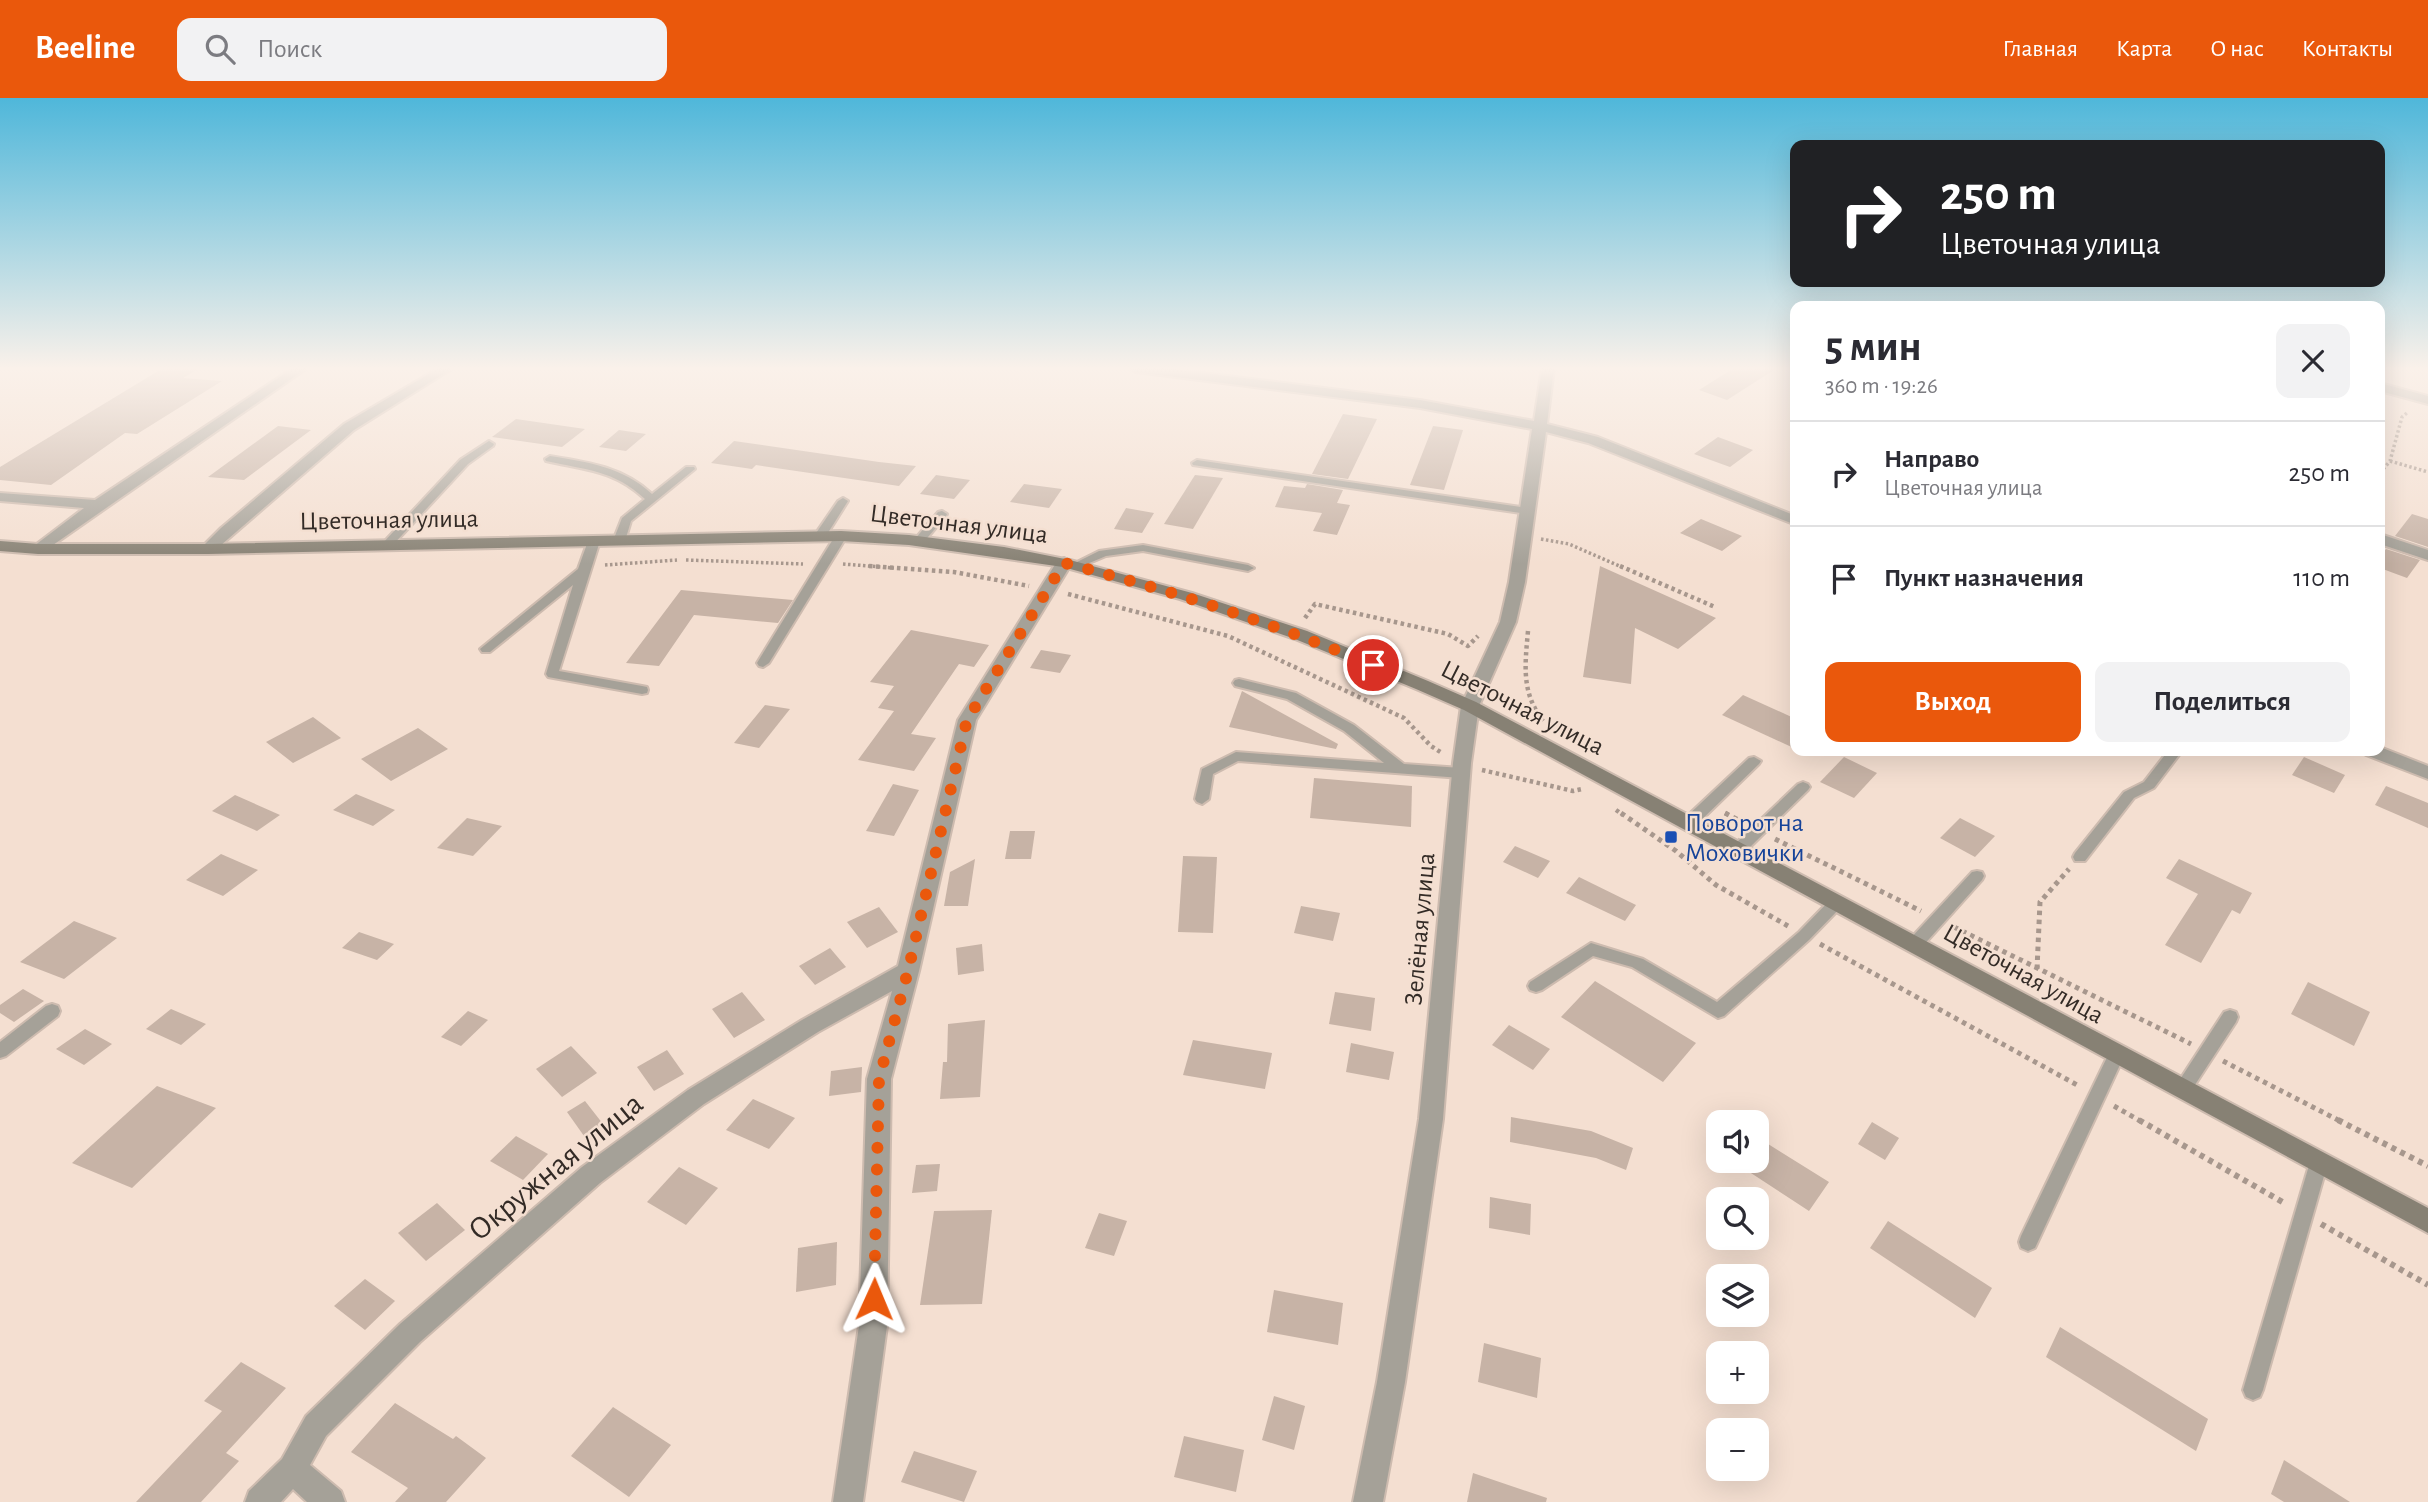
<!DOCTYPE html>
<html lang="ru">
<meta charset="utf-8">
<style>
:root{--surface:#fff;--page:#f2f2f3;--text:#2b2b33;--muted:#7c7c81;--line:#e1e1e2;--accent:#ea580c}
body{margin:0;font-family:"Alegreya Sans",sans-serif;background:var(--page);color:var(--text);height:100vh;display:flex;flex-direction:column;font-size:26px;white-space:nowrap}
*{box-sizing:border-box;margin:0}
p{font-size:23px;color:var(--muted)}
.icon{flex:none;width:38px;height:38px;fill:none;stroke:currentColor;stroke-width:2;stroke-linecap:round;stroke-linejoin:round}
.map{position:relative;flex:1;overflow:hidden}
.details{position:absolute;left:1790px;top:203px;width:595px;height:455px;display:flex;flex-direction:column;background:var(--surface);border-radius:14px;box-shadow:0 7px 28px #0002}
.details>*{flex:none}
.hud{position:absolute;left:1790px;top:42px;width:595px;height:147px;border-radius:14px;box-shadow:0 7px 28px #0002;background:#202124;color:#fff;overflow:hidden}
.tools{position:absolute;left:1706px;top:1012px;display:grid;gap:14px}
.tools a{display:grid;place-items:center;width:63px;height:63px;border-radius:14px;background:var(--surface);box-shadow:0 7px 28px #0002;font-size:35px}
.pin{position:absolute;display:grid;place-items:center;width:60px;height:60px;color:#fff;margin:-30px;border:4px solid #fff;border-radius:50%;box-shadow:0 2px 7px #0007}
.me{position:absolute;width:77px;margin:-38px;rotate:1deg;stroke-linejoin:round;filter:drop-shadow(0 0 5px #0008)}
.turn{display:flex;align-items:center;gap:24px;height:147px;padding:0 35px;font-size:32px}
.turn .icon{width:91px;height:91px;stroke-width:2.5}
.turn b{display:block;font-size:49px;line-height:60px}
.round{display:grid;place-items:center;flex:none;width:74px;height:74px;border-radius:14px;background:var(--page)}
.headline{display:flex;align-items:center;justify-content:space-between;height:119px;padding:0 35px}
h1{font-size:42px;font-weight:700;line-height:52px}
.button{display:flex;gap:14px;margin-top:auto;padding:14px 35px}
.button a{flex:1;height:80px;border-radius:14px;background:var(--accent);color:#fff;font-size:28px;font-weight:700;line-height:80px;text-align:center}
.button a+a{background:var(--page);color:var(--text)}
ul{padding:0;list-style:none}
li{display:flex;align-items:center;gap:21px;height:105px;padding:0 35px;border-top:2px solid var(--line)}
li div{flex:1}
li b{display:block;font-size:26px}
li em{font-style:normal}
header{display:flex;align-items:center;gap:42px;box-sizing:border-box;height:98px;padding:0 35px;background:var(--accent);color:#fff}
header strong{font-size:33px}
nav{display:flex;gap:38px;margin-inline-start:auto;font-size:24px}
.search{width:490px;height:63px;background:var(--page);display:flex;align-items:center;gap:18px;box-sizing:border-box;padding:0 24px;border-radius:14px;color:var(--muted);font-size:26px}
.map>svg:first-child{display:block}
</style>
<header>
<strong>Beeline</strong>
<div class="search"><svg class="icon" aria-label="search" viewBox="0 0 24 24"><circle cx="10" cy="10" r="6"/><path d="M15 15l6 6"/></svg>Поиск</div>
<nav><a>Главная</a><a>Карта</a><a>О нас</a><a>Контакты</a></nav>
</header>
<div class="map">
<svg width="2428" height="1404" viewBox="0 0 2428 1404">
<rect width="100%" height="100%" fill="#f4dfd1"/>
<g fill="#c7b3a6">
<polygon points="163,270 200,270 183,280 222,283 137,336 125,335 51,387 0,382 0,369"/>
<polygon points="1734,270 1777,270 1727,302 1699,292"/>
<polygon points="1343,316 1377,321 1348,381 1312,376"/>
<polygon points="516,321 585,331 562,349 492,339"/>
<polygon points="278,328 311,332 244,382 208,379"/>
<polygon points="1433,328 1463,332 1444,392 1410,387"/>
<polygon points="619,332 646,336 626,353 599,349"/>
<polygon points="1718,339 1753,352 1730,369 1694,356"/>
<polygon points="734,343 879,364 916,368 899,388 756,367 752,371 711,365"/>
<polygon points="936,377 970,382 954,401 920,396"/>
<polygon points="1195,377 1223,380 1193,431 1164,426"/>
<polygon points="1024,386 1062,391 1049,410 1010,404"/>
<polygon points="1307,386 1343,392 1337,405 1350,407 1337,437 1313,433 1322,415 1275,409 1284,388 1305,390"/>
<polygon points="1126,410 1154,415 1142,435 1114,431"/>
<polygon points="2412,416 2428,421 2428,449 2395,438"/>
<polygon points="1701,421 1742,438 1722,453 1680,435"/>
<polygon points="2386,451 2420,462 2407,480 2380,470 2380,458"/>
<polygon points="1600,468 1716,520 1678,551 1635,530 1631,586 1583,579"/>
<polygon points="681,492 793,502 778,525 694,517 659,568 626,565"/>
<polygon points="911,532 989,547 974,569 959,566 911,636 936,640 914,673 858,662 894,613 878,610 894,588 870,584"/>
<polygon points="1041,552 1071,557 1060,575 1030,570"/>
<polygon points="1242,593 1338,646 1336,651 1229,629"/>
<polygon points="1743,597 1796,621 1796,651 1722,617"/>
<polygon points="765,607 790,611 759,650 734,645"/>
<polygon points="313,619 341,640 293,665 266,644"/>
<polygon points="418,630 448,651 391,683 361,661"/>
<polygon points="1844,659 1877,675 1854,700 1820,684"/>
<polygon points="2304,659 2345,677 2334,695 2292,677"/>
<polygon points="1314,680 1412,688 1411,729 1310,720"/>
<polygon points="893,686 919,692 894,738 866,733"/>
<polygon points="2386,688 2428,705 2428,730 2375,707"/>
<polygon points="356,696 395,712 373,728 333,712"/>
<polygon points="235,697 280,717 257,733 212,713"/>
<polygon points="467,720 502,728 473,758 437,750"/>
<polygon points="1960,720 1995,738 1975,759 1940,740"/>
<polygon points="1010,733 1035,733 1031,761 1005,761"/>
<polygon points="1515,748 1550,763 1538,780 1503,764"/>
<polygon points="221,756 258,772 223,798 186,782"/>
<polygon points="1183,758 1217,759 1213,835 1178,834"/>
<polygon points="975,761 968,808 944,808 950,774"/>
<polygon points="2179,761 2252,795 2240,816 2232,812 2201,865 2165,847 2198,796 2166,780"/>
<polygon points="1579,779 1636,807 1625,823 1566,795"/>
<polygon points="1301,808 1340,815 1333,843 1294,835"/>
<polygon points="879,809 898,834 867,850 847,824"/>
<polygon points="74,823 117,840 64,881 20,864"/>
<polygon points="359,834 394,846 377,862 342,850"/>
<polygon points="982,846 984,873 958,877 956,850"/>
<polygon points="830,850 846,869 815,887 799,868"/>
<polygon points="1595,883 1696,945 1663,984 1561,919"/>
<polygon points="2308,884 2370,914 2354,948 2291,916"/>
<polygon points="23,891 44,903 14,924 0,915 0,907"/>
<polygon points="742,894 765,922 734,940 712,911"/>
<polygon points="1335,894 1375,900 1371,933 1329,926"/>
<polygon points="171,911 206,926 181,947 146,931"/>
<polygon points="468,913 488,922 461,948 441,939"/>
<polygon points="985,922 980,999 940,1001 943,964 947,964 948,926"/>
<polygon points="1509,927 1550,951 1533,972 1492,947"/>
<polygon points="85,931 112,946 84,967 56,951"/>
<polygon points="1193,942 1272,955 1265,991 1183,977"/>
<polygon points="1351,945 1394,954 1389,982 1346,974"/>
<polygon points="571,948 597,975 562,999 536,971"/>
<polygon points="667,952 684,976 654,993 637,969"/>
<polygon points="862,969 861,994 829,998 831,973"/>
<polygon points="157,988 216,1010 132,1090 72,1065"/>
<polygon points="753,1001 795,1020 769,1051 726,1032"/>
<polygon points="585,1003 603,1026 584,1038 567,1014"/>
<polygon points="1511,1019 1591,1033 1633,1050 1626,1072 1596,1060 1510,1044"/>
<polygon points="1872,1024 1899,1040 1885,1062 1858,1046"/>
<polygon points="516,1038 548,1056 523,1082 490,1063"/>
<polygon points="1757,1039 1829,1084 1809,1113 1731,1062 1757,1062"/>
<polygon points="940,1066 937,1093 912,1095 916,1067"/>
<polygon points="679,1069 718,1090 686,1127 647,1104"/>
<polygon points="1490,1099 1531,1106 1530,1137 1489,1130"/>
<polygon points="437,1105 465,1132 426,1163 398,1135"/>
<polygon points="992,1112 982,1206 920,1207 934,1113"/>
<polygon points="1099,1115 1127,1123 1114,1158 1085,1150"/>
<polygon points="1888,1123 1992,1190 1975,1220 1870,1150"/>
<polygon points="837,1144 836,1187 796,1194 798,1150"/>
<polygon points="365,1181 395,1203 365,1232 334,1208"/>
<polygon points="1274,1192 1343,1205 1338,1247 1267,1234"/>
<polygon points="2060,1229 2208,1321 2196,1353 2046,1259"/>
<polygon points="1484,1245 1541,1260 1537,1300 1478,1284"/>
<polygon points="241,1264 286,1290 226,1355 239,1363 201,1404 136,1404 222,1313 204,1303"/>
<polygon points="1274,1298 1305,1308 1294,1352 1262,1342"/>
<polygon points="395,1305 453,1341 456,1338 486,1360 446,1404 395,1404 408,1390 351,1354"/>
<polygon points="613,1309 671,1347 629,1399 571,1358"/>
<polygon points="1184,1338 1244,1352 1236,1394 1174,1379"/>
<polygon points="914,1353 977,1373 964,1404 901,1384"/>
<polygon points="2284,1362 2350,1404 2284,1404 2271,1396"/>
<polygon points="1473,1375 1547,1400 1546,1404 1467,1404"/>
</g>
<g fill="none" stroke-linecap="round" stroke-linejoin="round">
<defs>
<g id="service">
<polygon points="489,343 494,346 493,348 468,366 390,450 382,450 382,446 460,362"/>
<path d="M550 358C588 364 623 369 652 396L686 369H694L695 371 631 423 625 443 619 446 613 443 622 420 645 401C614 372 586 372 546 363L545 361Z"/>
<polygon points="1197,362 1527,410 1532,413 1527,416 1193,367 1192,365"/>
<polygon points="843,400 848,403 826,438 820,441 816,440 814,438 838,403"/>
<polygon points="942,413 947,416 946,418 922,446 914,446 914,442 938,414"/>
<polygon points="841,435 847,438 769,565 763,569 759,568 757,565 835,438"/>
<polygon points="594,440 600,443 559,573 642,588 647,589 648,592 647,595 642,596 548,579 546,576 573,487 490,554 482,554 480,551 578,471 588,443"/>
<polygon points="1143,447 1248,467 1254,470 1248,473 1143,453 1106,458 1075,471 1069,468 1099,453"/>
<polygon points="1239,581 1296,595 1354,627 1404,666 1461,670 1468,675 1461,680 1238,663 1213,676 1209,701 1202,706 1197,704 1195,701 1202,671 1236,654 1384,665 1344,633 1287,601 1235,588 1233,585 1235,582"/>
<polygon points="2168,653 2182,653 2154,690 2134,700 2085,763 2075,763 2073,759 2075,755 2124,694 2144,684"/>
<polygon points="1754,659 1761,663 1759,666 1694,729 1684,729 1682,725 1684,721 1749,660"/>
<polygon points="1803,684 1808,686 1810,689 1808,692 1744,755 1734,755 1732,751 1734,747 1798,686"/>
<polygon points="1977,773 1982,774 1984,778 1982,782 1921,850 1909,850 1907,846 1909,842 1972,774"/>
<polygon points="1837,798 1842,800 1845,804 1842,808 1809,842 1724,918 1718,920 1632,869 1593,858 1542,892 1536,894 1530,892 1528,888 1530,884 1591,845 1643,861 1717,904 1799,834 1832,800"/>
<polygon points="52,906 58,908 60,913 58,918 6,958 0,960 0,944 46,908"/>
<polygon points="2230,912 2236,914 2238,919 2236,924 2189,996 2183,998 2177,996 2174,991 2177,986 2224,914"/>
<polygon points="2117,949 2123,951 2125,956 2035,1150 2028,1153 2021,1150 2019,1144 2021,1138 2111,951"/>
<polygon points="2319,1056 2325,1058 2328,1064 2263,1292 2260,1299 2253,1302 2246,1299 2243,1292 2310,1064 2313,1058"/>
</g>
<g id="minor">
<polygon points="293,270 307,270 43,454 33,454 30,451 84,410 0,403 0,395 95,402"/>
<polygon points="439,270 453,270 354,332 213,454 203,454 200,451 221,430 344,326"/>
<polygon points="1130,270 1163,270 1420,302 1534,323 1542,270 1554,270 1547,326 1598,339 1796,418 1796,427 1588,345 1546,334 1525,484 1516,524 1479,608 1471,665 1443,1021 1405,1284 1383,1404 1353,1404 1377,1284 1419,1021 1453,665 1461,608 1500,524 1509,484 1532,331 1420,310 1136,274"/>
<polygon points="2380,285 2428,298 2428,306 2380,293"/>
<polygon points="2380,436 2428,452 2428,462 2380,446"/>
<polygon points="1064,460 1072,465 976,622 919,873 891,981 887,1228 863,1404 833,1404 859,1228 867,981 892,893 818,934 704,1006 600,1085 420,1244 326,1338 310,1367 341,1393 345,1404 307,1404 293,1391 281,1404 245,1404 249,1393 282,1361 306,1318 400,1226 582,1069 688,992 802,922 898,868 958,622 1056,465"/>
<polygon points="2380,649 2428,668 2428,681 2366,657 2364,653 2380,653"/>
</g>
<polygon id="secondary" points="841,433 909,437 1004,449 1070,462 1192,495 1307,533 1428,583 1476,604 2428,1110 2428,1135 1464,612 1416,591 1295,541 1180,501 1063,469 909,447 841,443 208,456 38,456 0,453 0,443 38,446 208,446"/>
</defs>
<use href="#service" stroke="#cdbbaf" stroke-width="4"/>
<use href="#minor" stroke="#cdbbaf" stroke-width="4"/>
<use href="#secondary" stroke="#cdbbaf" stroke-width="4"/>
<g stroke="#a7978d" stroke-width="3.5" stroke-dasharray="2.5 2.5" stroke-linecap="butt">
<polyline points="2390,363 2428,374"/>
<polyline points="2380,375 2390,363 2402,319 2408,314"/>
<polyline points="1541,441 1569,446 1624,470"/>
<polyline points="686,462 803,466"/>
<polyline points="843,466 894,470"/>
<polyline points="605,467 677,462"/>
</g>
<g stroke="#a7978d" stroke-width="4.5" stroke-dasharray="3.5 3.5" stroke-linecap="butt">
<polyline points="869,468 954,474 1029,488"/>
<polyline points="1620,468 1715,509"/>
<polyline points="1068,496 1228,538 1404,620 1431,648 1442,655"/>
<polyline points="1305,520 1315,506 1448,536 1468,548 1478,538"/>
<path d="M1528 533C1525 567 1521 594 1543 623"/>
<polyline points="1482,672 1573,693 1582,691"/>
<polyline points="1616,712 1623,717"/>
<polyline points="1725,715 1729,717"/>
</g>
<g stroke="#a7978d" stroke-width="5" stroke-dasharray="4.5 4.5" stroke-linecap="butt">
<polyline points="1621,715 1676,753 1716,787 1788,828"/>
<polyline points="1725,715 1742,724"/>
<polyline points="1775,741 1921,813"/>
<polyline points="1954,829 2191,946"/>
<polyline points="1820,846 2079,988"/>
<polyline points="2037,871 2040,804 2069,771"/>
<polyline points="2223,963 2342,1024"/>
<polyline points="2114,1008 2142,1024"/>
</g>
<g stroke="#a7978d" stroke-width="6" stroke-dasharray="5 5" stroke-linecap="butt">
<polyline points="2139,1022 2286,1106"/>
<polyline points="2338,1022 2428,1068"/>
<polyline points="2321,1126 2428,1187"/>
</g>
<use href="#service" fill="#a5a198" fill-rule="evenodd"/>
<use href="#minor" fill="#a5a198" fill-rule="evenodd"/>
<use href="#secondary" fill="#878174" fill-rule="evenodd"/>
</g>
<linearGradient id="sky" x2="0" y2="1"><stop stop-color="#4fb7da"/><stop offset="0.58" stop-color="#faf1ea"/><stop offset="1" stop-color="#faf1ea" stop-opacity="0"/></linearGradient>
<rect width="2428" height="466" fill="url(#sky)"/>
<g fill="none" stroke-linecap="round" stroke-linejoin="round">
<path stroke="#ea580c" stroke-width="12" stroke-dasharray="0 21.6" d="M874 1201 879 981 908 873 967 622 1064 465C1170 492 1272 525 1373 567"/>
</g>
<rect fill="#1a4fb4" stroke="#f4dfd1" stroke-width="2.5" x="1664" y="732" width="14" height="14" rx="3.5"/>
<g text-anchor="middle" stroke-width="5" stroke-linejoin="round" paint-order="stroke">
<g font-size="26" fill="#332b26" stroke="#f4dfd1">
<text transform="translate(389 421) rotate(-1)" y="9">Цветочная улица</text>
<text transform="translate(959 425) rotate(7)" y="9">Цветочная улица</text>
<text transform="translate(1523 609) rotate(27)" y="9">Цветочная улица</text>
<text transform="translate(1419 831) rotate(-85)" y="9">Зелёная улица</text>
<text transform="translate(2024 875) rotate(29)" y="9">Цветочная улица</text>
</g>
<g font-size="26" fill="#164399" stroke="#f4dfd1" text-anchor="start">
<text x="1685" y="733">Поворот на<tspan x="1685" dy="30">Моховички</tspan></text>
</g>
<g font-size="32" fill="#332b26" stroke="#f4dfd1">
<text transform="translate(555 1068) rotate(-39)" y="11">Окружная улица</text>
</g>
</g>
</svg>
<div class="tools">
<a><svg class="icon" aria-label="sound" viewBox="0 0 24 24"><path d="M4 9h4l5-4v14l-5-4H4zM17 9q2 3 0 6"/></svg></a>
<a><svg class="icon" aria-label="search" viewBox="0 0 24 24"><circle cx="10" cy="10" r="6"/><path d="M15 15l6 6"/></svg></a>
<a><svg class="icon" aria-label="layers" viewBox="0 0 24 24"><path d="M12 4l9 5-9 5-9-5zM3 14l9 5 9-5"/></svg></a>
<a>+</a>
<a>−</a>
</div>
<div class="pin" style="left:1373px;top:567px;background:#d93025"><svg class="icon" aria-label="arrive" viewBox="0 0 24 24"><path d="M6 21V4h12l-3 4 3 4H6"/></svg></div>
<svg class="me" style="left:874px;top:1201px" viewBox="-20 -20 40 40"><path d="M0-17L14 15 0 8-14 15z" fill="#ea580c" stroke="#fff" stroke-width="4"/></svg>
<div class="hud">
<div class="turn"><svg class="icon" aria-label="right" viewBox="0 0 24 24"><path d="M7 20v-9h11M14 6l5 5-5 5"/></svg><div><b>250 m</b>Цветочная улица</div></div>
</div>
<section class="details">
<div class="headline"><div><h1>5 мин</h1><p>360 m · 19:26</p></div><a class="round"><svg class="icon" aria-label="close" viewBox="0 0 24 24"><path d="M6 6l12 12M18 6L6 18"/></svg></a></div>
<ul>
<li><svg class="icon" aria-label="right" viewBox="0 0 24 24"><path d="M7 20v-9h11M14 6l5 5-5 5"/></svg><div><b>Направо</b><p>Цветочная улица</p></div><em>250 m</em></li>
<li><svg class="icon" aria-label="arrive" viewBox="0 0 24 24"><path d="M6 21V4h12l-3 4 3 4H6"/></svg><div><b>Пункт назначения</b></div><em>110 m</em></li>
</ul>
<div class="button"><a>Выход</a><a>Поделиться</a></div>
</section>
</div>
